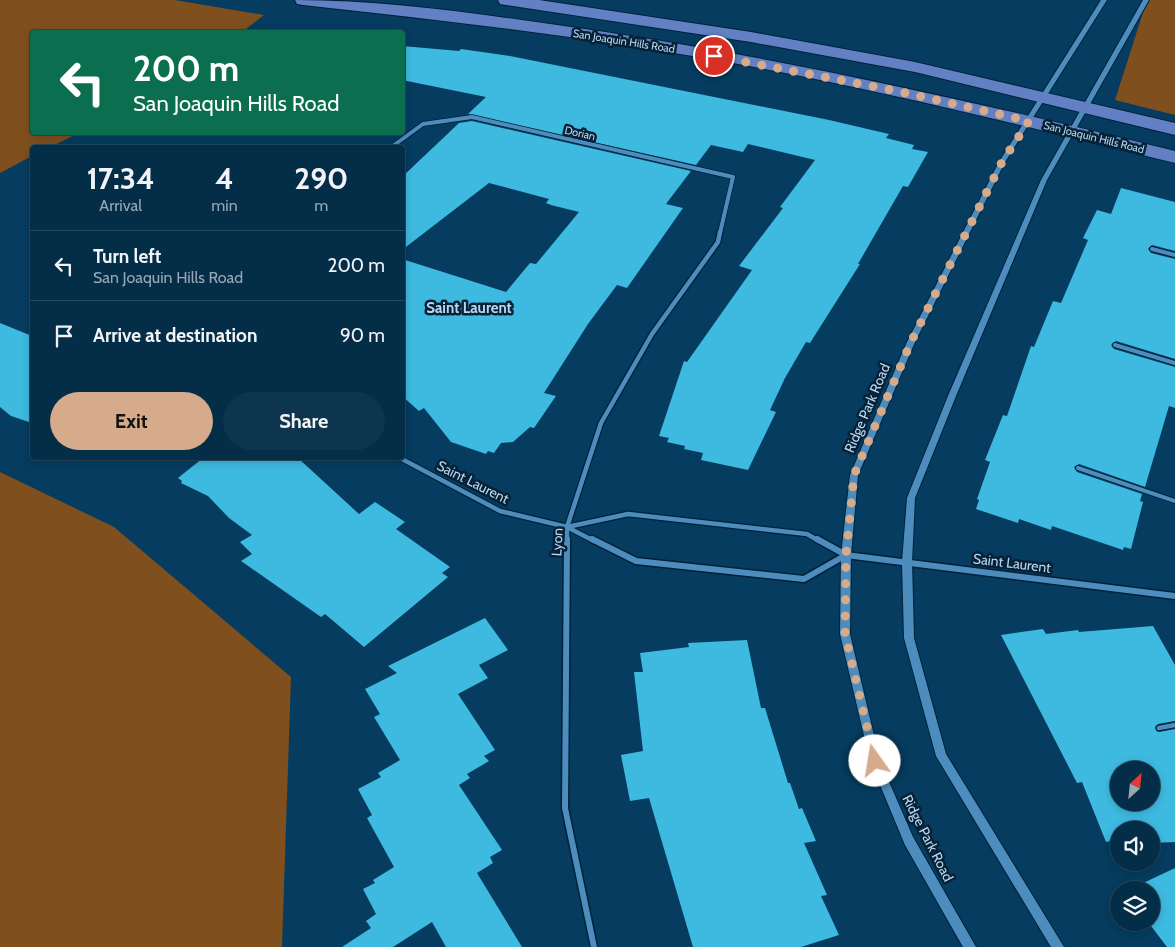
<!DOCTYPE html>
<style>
:root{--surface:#042d47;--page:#0d354e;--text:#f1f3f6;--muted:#97a8b4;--line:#254960;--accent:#d6ab8b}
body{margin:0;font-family:Cabin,sans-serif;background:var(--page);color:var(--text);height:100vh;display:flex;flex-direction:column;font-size:19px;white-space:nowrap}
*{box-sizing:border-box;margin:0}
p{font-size:16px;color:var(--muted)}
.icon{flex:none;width:28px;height:28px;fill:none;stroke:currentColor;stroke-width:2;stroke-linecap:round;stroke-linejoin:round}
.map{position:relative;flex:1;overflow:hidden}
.drawer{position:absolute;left:30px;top:145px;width:375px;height:315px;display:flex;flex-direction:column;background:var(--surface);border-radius:5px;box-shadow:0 2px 8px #0003,0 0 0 1px var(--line)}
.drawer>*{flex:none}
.banner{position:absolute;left:30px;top:30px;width:375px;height:105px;border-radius:5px;box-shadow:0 2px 8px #0003,0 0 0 1px var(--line);background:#0b6e4f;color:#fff;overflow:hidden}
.needle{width:32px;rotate:27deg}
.tools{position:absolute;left:1110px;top:761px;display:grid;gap:10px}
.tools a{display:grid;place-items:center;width:50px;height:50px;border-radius:50%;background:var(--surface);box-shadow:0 2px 8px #0003,0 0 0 1px var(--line);font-size:25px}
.pin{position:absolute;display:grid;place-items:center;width:42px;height:42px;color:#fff;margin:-21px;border:2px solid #fff;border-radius:50%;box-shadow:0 1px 5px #0007}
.me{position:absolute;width:55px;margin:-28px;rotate:347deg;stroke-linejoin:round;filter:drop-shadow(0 0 4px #0008)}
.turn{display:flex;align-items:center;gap:18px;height:105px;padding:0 20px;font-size:22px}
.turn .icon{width:65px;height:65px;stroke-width:2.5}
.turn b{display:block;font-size:35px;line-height:42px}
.eta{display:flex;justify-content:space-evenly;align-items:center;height:85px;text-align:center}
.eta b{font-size:30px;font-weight:700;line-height:35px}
.primary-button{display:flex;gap:10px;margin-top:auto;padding:10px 20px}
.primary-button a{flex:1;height:58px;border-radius:30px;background:var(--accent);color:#111;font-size:20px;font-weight:700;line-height:58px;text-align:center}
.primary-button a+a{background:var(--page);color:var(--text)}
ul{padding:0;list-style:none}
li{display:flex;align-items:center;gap:15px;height:70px;padding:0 20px;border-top:1px solid var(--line)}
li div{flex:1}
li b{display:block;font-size:19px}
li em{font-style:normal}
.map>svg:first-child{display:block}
</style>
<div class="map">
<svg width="1175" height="947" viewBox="0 0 1175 947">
<rect width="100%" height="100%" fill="#053c5f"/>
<g fill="#7f4f1d">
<polygon points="0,0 175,0 264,15 242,32 32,32 32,132 79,133 50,147 32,148 32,156 0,173"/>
<polygon points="1147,0 1175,0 1175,115 1115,100"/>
<polygon points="0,472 114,527 291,677 282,947 0,947"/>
</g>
<g fill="#3eb9e0" fill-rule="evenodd">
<polygon points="402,46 459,51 461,49 510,56 829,120 889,134 886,138 914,145 912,149 928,152 908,187 903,186 858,264 860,264 810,343 806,342 785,378 770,410 776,412 748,470 701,460 703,453 684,449 685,446 667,442 669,438 659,436 684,361 687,362 752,270 739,266 783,208 780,207 815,160 748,144 743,152 711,145 696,165 468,114 486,97 402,80"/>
<polygon points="472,121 691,171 666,204 683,208 627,288 617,285 588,324 544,393 556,396 534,428 530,427 513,442 501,443 494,453 488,451 486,454 451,442 424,408 419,411 402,396 402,259 506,292 530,263 536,264 579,212 551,205 546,203 549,199 489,183 402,250 402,177 459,123"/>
<polygon points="1121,188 1175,202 1175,251 1152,245 1148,249 1151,253 1175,259 1175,359 1116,341 1111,345 1114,349 1175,367 1175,408 1169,406 1145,487 1079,464 1074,467 1077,472 1142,494 1140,501 1143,502 1131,549 1124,547 1123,550 1052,526 1051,530 1019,519 1018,523 976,509 979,500 977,499 990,462 985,460 1003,415 1007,416 1031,346 1034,347 1053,301 1061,303 1088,240 1083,238 1097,210 1111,214"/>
<polygon points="0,323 32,336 32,423 11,416 0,407"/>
<polygon points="203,458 298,458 359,514 375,502 405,522 396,529 450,567 442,573 448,577 364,647 325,614 321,617 241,561 252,554 240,542 252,535 229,518 208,496 181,483 182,481 178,478"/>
<polygon points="485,618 508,650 479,665 488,678 458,694 495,750 484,756 489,761 467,774 470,778 459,785 502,850 490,857 493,863 477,873 522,947 446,947 432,922 393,947 342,947 371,928 366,921 376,914 363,889 375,883 373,880 394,867 367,818 372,815 358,789 381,777 378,773 400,760 374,717 380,714 365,689 397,673 388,666"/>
<path d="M1153 626 1175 665V721L1158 724 1155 728 1159 732 1175 729V842L1151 843V830H1119V845H1112L1111 841 1106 842 1082 782 1077 783 1001 635 1043 629 1046 634 1078 630 1079 632ZM1119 770H1151V802H1119Z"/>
<polygon points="747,640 761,708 765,708 788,783 790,783 799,809 802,808 816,841 804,843 827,895 821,896 839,935 801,947 693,947 649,798 630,801 621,755 643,751 634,672 643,672 640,653 689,647 688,643"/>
<polygon points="1175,868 1175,947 1167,947 1148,922 1151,922 1151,890 1137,890 1142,888 1139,885"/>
</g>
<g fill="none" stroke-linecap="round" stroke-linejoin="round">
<defs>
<g id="service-far1">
<polyline points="1152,249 1175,255"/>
<polyline points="1115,345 1175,363"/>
<polyline points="1078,468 1175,501"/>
</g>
<polyline id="service" points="1159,728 1175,725"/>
<polyline id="minor-far2" points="390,148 423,124 472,117 733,177 720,233"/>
<g id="minor-far1">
<polyline points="400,458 500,511 567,527 594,541"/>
<polyline points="567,527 628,514 807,534 819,541"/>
<polyline points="567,541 567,527 601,423 652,334 718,242 720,232"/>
</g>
<g id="minor">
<polyline points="567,539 565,808 594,947"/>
<polyline points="592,539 636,561 804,579 846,555"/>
<polyline points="817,539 846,555 1175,596"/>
</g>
<g id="tertiary">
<polygon points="1101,0 1107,0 1005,162 915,342 858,475 851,555 850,634 880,761 913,837 976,947 963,947 905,845 870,761 840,634 841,555 850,475 907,342 999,162"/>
<polygon points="1143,0 1149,0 1047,180 956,396 915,498 912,562 914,638 946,754 1064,947 1051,947 936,756 904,638 902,562 907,498 948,396 1041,180"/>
</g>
<g id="secondary">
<path d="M295 0C380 0 465 12 550 24 761 53 968 100 1175 151V163C1021 125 866 86 710 59 575 35 439 20 303 5L297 4Z"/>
<polygon points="498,0 539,0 751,32 915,62 1175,123 1175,135 915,72 751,42 506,5 500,4"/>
</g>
</defs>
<use href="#service-far1" stroke="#00223a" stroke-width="6"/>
<use href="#service" stroke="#00223a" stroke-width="7"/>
<use href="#minor-far2" stroke="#00223a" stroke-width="5.5"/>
<use href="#minor-far1" stroke="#00223a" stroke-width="7"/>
<use href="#minor" stroke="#00223a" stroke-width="9"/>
<use href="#tertiary" stroke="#00223a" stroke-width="2"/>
<use href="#secondary" stroke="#00223a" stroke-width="2"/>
<use href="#service-far1" stroke="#4c8dbe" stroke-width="4"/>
<use href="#service" stroke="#4c8dbe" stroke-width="4.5"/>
<use href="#minor-far2" stroke="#4c8dbe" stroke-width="4"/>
<use href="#minor-far1" stroke="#4c8dbe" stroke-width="4.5"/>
<use href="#minor" stroke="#4c8dbe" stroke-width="6"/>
<use href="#tertiary" fill="#4c8dbe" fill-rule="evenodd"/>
<use href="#secondary" fill="#6380c5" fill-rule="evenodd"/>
</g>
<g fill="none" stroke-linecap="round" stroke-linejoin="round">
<polyline stroke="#d6ab8b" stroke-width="9" stroke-dasharray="0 16.2" points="714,56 897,91 1029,121 1002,162 911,342 854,475 846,555 845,634 875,761"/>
</g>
<g text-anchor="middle" stroke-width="5" stroke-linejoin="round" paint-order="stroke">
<g font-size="11" fill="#b7d7f2" stroke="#072236">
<text transform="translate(624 41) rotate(9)" y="4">San Joaquin Hills Road</text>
<text transform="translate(580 133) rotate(13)" y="4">Dorian</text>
<text transform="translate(1094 137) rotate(14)" y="4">San Joaquin Hills Road</text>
</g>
<g font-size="14" fill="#b7d7f2" stroke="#072236">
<text transform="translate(867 408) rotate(-67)" y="5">Ridge Park Road</text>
<text transform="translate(473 482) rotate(27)" y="5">Saint Laurent</text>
<text transform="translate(557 542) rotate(-87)" y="5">Lyon</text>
<text transform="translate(1012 563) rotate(7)" y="5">Saint Laurent</text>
<text transform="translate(928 838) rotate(63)" y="5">Ridge Park Road</text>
</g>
<g font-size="15" font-weight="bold" fill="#b7d7f2" stroke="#072236">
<text x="469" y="313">Saint Laurent</text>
</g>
</g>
</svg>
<div class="tools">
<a><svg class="needle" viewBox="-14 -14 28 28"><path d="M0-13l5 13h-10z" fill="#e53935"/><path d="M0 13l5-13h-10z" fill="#97a8b4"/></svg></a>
<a><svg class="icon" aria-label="sound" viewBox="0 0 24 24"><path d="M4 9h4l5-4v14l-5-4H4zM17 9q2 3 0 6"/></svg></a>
<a><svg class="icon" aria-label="layers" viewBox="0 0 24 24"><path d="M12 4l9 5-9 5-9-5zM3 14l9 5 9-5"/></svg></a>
</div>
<div class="pin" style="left:714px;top:56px;background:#d93025"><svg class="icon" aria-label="arrive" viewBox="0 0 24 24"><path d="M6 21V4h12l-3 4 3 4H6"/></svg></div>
<svg class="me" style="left:875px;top:761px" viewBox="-20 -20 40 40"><circle r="19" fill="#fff"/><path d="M0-13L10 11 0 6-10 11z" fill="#d6ab8b"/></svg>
<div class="banner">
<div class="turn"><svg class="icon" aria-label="left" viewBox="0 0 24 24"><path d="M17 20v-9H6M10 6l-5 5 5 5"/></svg><div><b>200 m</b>San Joaquin Hills Road</div></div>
</div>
<section class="drawer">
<div class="eta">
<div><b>17:34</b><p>Arrival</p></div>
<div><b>4</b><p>min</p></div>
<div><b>290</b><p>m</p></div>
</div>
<ul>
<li><svg class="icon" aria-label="left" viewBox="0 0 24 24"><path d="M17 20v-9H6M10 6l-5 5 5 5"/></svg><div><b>Turn left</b><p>San Joaquin Hills Road</p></div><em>200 m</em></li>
<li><svg class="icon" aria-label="arrive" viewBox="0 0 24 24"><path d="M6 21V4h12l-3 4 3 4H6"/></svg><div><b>Arrive at destination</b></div><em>90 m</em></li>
</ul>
<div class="primary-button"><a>Exit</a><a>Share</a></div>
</section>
</div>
